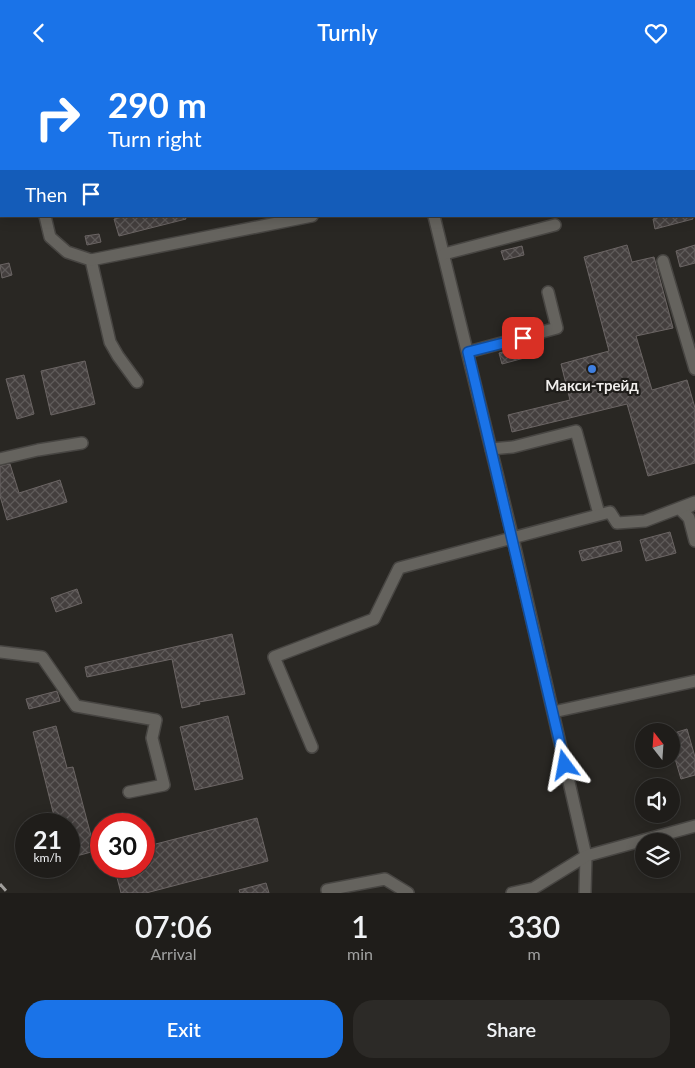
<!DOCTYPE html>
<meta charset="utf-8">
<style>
:root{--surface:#1f1d1a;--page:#2c2a27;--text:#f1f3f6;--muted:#a1a2a2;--line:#3c3b39;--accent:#1a73e8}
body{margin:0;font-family:Lato,sans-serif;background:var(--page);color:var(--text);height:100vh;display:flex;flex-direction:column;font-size:19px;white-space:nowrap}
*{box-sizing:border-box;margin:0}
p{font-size:16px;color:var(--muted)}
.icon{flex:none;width:28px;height:28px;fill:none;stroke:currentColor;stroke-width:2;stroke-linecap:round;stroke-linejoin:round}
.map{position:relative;height:828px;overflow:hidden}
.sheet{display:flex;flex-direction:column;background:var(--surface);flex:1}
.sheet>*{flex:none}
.banner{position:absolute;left:0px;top:0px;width:695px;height:152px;box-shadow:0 2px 12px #0003,0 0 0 1px var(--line);background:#1a73e8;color:#fff;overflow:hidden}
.needle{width:32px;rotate:343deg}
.controls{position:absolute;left:635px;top:658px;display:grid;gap:10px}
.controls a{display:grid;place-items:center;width:45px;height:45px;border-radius:50%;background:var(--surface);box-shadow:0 2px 12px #0003,0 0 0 1px var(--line);font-size:25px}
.speed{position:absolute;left:15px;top:748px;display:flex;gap:10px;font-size:25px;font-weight:700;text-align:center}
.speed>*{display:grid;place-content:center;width:65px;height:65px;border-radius:50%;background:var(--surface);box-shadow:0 2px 12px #0003,0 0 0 1px var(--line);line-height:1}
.speed small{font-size:12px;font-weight:400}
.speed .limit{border:8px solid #d22;background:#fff;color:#111}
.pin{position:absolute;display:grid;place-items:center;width:42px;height:42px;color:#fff;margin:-21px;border-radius:10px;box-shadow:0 2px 8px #0006}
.me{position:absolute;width:55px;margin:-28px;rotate:347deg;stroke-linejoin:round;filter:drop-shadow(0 0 4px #0008)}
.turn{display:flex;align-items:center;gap:18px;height:105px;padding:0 25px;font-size:22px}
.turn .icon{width:65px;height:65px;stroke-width:2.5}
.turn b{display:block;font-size:35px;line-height:42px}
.then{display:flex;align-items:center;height:48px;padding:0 25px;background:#0003;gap:10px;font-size:19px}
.eta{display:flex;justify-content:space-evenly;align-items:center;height:85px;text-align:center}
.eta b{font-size:30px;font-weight:600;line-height:35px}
.cta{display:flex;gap:10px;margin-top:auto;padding:10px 25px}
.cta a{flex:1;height:58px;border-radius:20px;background:var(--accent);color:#fff;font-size:20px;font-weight:600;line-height:58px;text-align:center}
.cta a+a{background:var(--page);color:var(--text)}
header{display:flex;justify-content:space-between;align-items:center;height:65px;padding:0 25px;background:var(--accent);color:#fff;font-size:22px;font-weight:600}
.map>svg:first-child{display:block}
</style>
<header><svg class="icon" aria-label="back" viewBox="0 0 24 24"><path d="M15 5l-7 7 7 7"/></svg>Turnly<svg class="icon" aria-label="heart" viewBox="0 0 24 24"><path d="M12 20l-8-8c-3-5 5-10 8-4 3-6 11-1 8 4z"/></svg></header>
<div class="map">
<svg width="695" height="828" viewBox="0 0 695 828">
<defs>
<pattern id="building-cross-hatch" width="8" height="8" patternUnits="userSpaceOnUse" patternTransform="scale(1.25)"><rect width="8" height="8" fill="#443f3e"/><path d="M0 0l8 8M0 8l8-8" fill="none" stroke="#5f5b5a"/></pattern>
</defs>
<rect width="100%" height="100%" fill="#292723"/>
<g fill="url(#building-cross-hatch)" stroke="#6b6564">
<polygon points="127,151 185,151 186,154 119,171 114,154"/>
<polygon points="663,151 692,151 693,154 655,164 653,154"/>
<polygon points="99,169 101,177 87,180 85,171"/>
<polygon points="627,180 632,197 654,192 673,263 636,271 652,325 687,315 695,343 695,398 648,411 627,339 512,367 508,350 570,335 561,299 609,286 584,192"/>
<polygon points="695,180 695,198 680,202 676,186"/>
<polygon points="522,181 524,190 504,195 501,186"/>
<polygon points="9,198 12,210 2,213 0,200"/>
<polygon points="526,281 528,292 502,299 499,288"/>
<polygon points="85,296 95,339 51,350 41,306"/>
<polygon points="24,310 34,349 17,354 6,314"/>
<polygon points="10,399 19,428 60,415 67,437 7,455 0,431 0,401"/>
<polygon points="670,467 676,488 646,496 640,475"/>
<polygon points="620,476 622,486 582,496 579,486"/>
<polygon points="77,524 82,538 56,547 51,533"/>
<polygon points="232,569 245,629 199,637 200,639 182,643 172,594 87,612 85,602"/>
<polygon points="57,626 60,636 29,644 26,634"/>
<polygon points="228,651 243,714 195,725 180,662"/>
<polygon points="56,661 67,703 73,702 95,786 69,793 69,759 56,759 33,667"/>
<polygon points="687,664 695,692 695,710 681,714 671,680 671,669"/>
<polygon points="257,753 268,796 146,828 121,828 114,801 144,801 144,782"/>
<polygon points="266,818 269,828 240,828 239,825"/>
</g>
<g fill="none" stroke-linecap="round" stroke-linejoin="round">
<defs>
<g id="minor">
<polyline points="15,0 16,1"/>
<polyline points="397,0 398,1"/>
<polyline points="0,73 1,73"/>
<polyline points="45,151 50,172 67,187 91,195 110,277 118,291 137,317"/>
<polyline points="434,151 513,474 586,791 585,828"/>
<polyline points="444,189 555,160"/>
<polyline points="91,195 312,151"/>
<polyline points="663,196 695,304"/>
<polyline points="468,287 557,263 548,227"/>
<polyline points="491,384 513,382 576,366 599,449"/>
<polyline points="0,394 38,385 82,378"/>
<polyline points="691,441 682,446 689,453 695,476"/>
<polyline points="0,587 42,592 76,641 156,655 152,673 164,720 129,727"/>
<polyline points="553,647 695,616"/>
<polyline points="312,682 274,592 374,554 399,503 610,447 617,458 645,456 695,437"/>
<polyline points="328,828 327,825 385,814 408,828"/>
<polyline points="512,828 534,823 586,791 695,761"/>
</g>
</defs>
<use href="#minor" stroke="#474542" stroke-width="14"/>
<use href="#minor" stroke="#65635e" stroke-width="11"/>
<polyline stroke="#a09e9b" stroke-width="3" stroke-dasharray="9 9" stroke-linecap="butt" points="0,819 8,828"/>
</g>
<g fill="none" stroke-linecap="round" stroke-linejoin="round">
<defs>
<polyline id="route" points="523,273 468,287 565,700"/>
</defs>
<use href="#route" stroke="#114b97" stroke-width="12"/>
<use href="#route" stroke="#1a73e8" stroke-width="9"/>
</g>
<circle fill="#3f7fe0" stroke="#1f1d1a" stroke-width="2" cx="592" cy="304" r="5"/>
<g text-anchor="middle" stroke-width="4.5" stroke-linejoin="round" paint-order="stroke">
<g font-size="15" font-weight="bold" fill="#f0eeec" stroke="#1f1d1a">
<text x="592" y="326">Макси-трейд</text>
</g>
</g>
</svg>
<div class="controls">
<a><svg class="needle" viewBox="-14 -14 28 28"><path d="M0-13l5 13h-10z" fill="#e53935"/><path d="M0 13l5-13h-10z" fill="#a1a2a2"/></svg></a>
<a><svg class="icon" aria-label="sound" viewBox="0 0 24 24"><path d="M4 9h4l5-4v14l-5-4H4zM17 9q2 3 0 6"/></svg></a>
<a><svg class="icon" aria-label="layers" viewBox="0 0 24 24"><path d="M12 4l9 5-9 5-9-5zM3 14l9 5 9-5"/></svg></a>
</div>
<div class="speed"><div>21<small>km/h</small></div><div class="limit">30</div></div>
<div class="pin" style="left:523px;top:273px;background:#d93025"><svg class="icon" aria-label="arrive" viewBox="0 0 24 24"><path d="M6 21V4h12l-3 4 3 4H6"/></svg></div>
<svg class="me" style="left:565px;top:700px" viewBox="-20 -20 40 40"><path d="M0-17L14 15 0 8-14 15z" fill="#1a73e8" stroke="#fff" stroke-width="4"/></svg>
<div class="banner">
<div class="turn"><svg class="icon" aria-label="right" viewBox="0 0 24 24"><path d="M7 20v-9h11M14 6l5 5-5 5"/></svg><div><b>290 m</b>Turn right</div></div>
<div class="then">Then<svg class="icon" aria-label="arrive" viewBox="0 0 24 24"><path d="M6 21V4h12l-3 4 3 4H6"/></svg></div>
</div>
</div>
<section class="sheet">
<div class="eta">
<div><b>07:06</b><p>Arrival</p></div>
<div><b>1</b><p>min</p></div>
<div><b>330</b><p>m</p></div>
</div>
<div class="cta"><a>Exit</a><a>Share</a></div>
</section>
